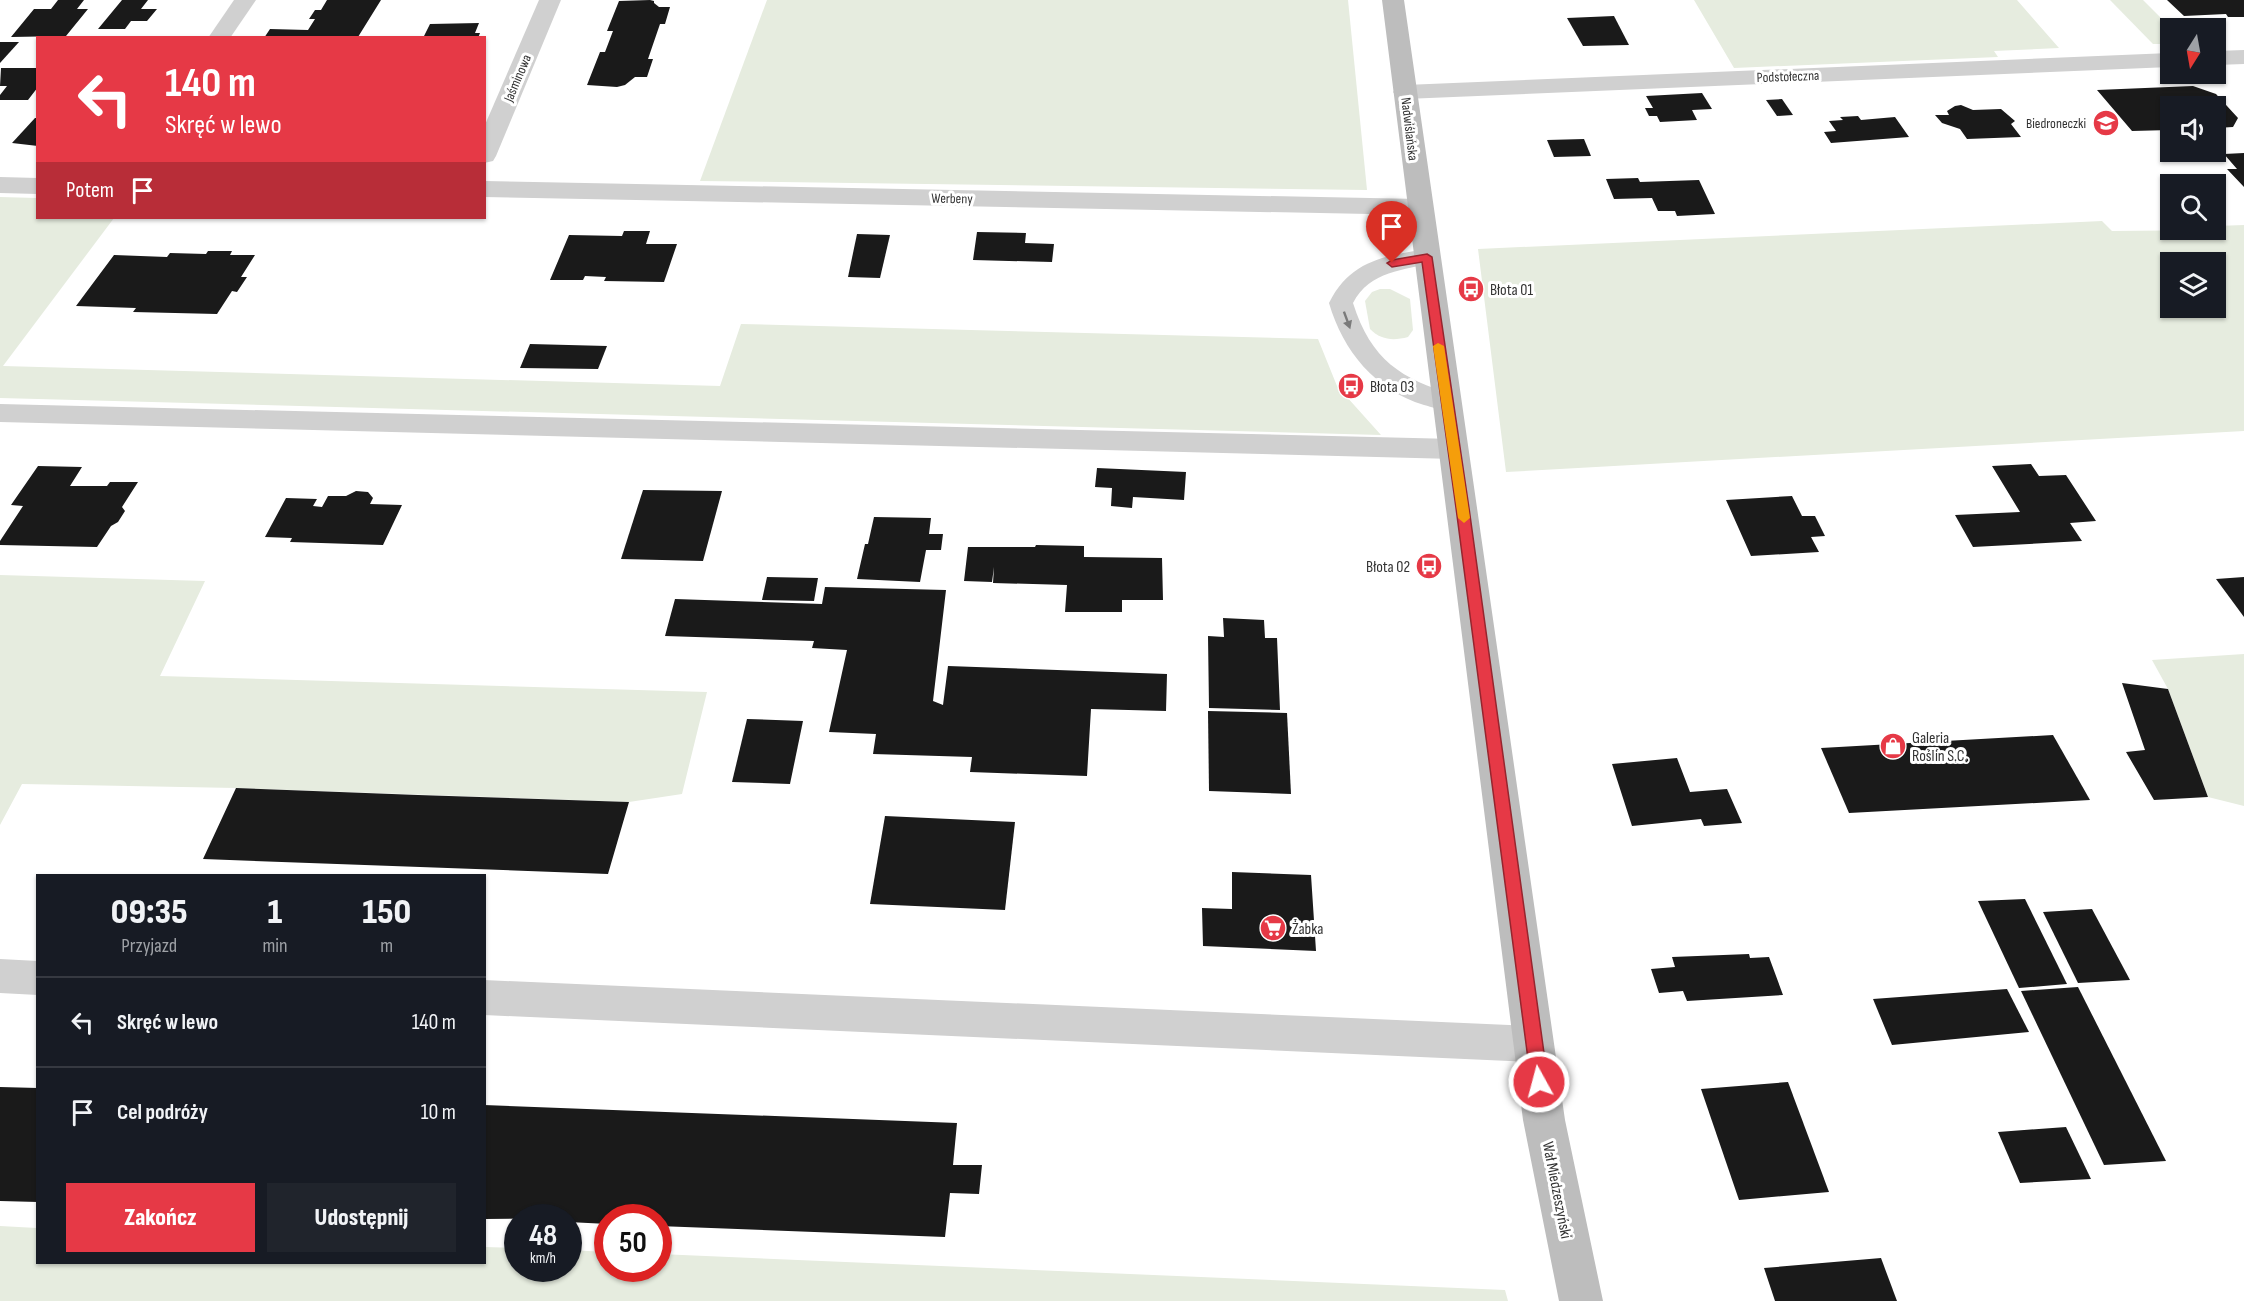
<!DOCTYPE html>
<html lang="pl">
<meta charset="utf-8">
<style>
:root{--surface:#171b24;--page:#20242c;--text:#f1f3f6;--muted:#9ea1a6;--line:#363941;--accent:#e63946}
body{margin:0;font-family:"Sofia Sans Condensed",sans-serif;background:var(--page);color:var(--text);height:100vh;display:flex;flex-direction:column;font-size:22px;white-space:nowrap}
*{box-sizing:border-box;margin:0}
p{font-size:20px;color:var(--muted)}
.icon{flex:none;width:33px;height:33px;fill:none;stroke:currentColor;stroke-width:2;stroke-linecap:round;stroke-linejoin:round}
.map{position:relative;flex:1;overflow:hidden}
.details{position:absolute;left:36px;top:874px;width:450px;height:390px;display:flex;flex-direction:column;background:var(--surface);border-radius:0px;box-shadow:0 2px 4px #0004}
.details>*{flex:none}
.banner{position:absolute;left:36px;top:36px;width:450px;height:183px;border-radius:0px;box-shadow:0 2px 4px #0004;background:#e63946;color:#fff;overflow:hidden}
.needle{width:39px;rotate:191deg}
.buttons{position:absolute;left:2160px;top:18px;display:grid;gap:12px}
.buttons a{display:grid;place-items:center;width:66px;height:66px;border-radius:0px;background:var(--surface);box-shadow:0 2px 4px #0004;font-size:30px}
.speed{position:absolute;left:504px;top:1204px;display:flex;gap:12px;font-size:30px;font-weight:700;text-align:center}
.speed>*{display:grid;place-content:center;width:78px;height:78px;border-radius:50%;background:var(--surface);box-shadow:0 2px 4px #0004;line-height:1}
.speed small{font-size:15px;font-weight:400}
.speed .limit{border:9px solid #d22;background:#fff;color:#111}
.pin{position:absolute;display:grid;place-items:center;width:51px;height:51px;color:#fff;margin:-62px -26px;border-radius:50% 50% 50% 0;rotate:-45deg;box-shadow:0 0 6px #0007}
.pin .icon{rotate:45deg}
.me{position:absolute;width:66px;margin:-33px;rotate:353deg;stroke-linejoin:round;filter:drop-shadow(0 0 4px #0008)}
.turn{display:flex;align-items:center;gap:21px;height:126px;padding:0 30px;font-size:27px}
.turn .icon{width:78px;height:78px;stroke-width:2.5}
.turn b{display:block;font-size:42px;line-height:51px}
.then{display:flex;align-items:center;height:57px;padding:0 30px;background:#0003;gap:12px;font-size:22px}
.eta{display:flex;justify-content:space-evenly;align-items:center;height:102px;text-align:center}
.eta b{font-size:36px;font-weight:800;line-height:42px}
.action{display:flex;gap:12px;margin-top:auto;padding:12px 30px}
.action a{flex:1;height:69px;border-radius:0px;background:var(--accent);color:#fff;font-size:24px;font-weight:800;line-height:69px;text-align:center}
.action a+a{background:var(--page);color:var(--text)}
ul{padding:0;list-style:none}
li{display:flex;align-items:center;gap:18px;height:90px;padding:0 30px;border-top:2px solid var(--line)}
li div{flex:1}
li b{display:block;font-size:22px}
li em{font-style:normal}
.map>svg:first-child{display:block}
</style>
<div class="map">
<svg width="2244" height="1301" viewBox="0 0 2244 1301">
<rect width="100%" height="100%" fill="#fff"/>
<g fill="#e6ecdf" fill-rule="evenodd">
<polygon points="767,0 1348,0 1367,190 700,181"/>
<polygon points="1694,0 2017,0 2059,48 1994,51 1998,57 1734,68"/>
<polygon points="2110,0 2143,0 2171,28 2170,44 2153,44"/>
<polygon points="0,197 37,198 38,218 114,218 3,366 720,386 741,324 1318,339 1337,386 1381,435 0,398"/>
<path d="M2102 221 2112 231 2216 230V226L2244 225V431L1506 472 1478 249ZM2170 262H2216V308H2170Z"/>
<path d="M1380 289H1390L1410 299 1413 330 1408 337C1393 341 1381 340 1370 329L1365 301 1372 292Z"/>
<polygon points="0,575 205,581 160,676 707,692 682,794 629,802 236,788 22,784 0,825"/>
<polygon points="2244,654 2244,806 2208,797 2168,689 2152,660"/>
<polygon points="0,1226 37,1228 38,1263 484,1263 485,1247 517,1248 518,1269 568,1269 569,1250 607,1252 608,1269 658,1269 659,1254 1505,1290 1508,1301 0,1301"/>
</g>
<g fill="#1a1a1a">
<polygon points="58,0 84,0 77,9 88,9 66,36 11,37 34,9 51,9"/>
<polygon points="122,0 148,0 141,9 157,9 147,21 131,21 125,29 98,29"/>
<polygon points="327,0 381,0 358,37 264,38 270,29 308,30 315,19 309,19 315,10 321,10"/>
<polygon points="650,0 654,1 654,3 659,7 670,7 665,24 660,24 648,59 653,59 647,77 635,77 625,85 617,87 587,85 600,52 605,52 613,31 607,31 619,1"/>
<polygon points="2167,0 2244,0 2244,17 2228,17 2226,14 2184,16"/>
<polygon points="1614,16 1629,45 1583,46 1567,18"/>
<polygon points="479,23 475,33 480,33 478,38 423,38 430,24"/>
<polygon points="0,42 19,42 0,63"/>
<polygon points="1,68 38,68 38,87 28,100 0,100 0,95 7,86 0,86"/>
<polygon points="2193,86 2216,94 2238,118 2233,127 2216,128 2216,106 2170,106 2170,130 2132,131 2097,90"/>
<polygon points="1702,93 1712,109 1692,110 1697,120 1660,122 1657,116 1649,116 1645,108 1653,108 1646,96"/>
<polygon points="1782,99 1793,115 1777,116 1766,100"/>
<polygon points="1961,105 1973,110 2001,109 2015,121 2011,124 2021,137 1967,139 1960,129 1942,123 1935,115 1949,115 1947,111 1955,106"/>
<polygon points="1858,116 1861,120 1895,117 1909,137 1831,143 1824,132 1836,131 1829,121 1843,120 1840,117"/>
<polygon points="35,118 38,118 38,146 12,143"/>
<polygon points="1584,139 1591,156 1554,157 1547,140"/>
<polygon points="2244,153 2244,187 2227,169 2237,169 2224,154"/>
<polygon points="1638,178 1640,182 1699,180 1715,214 1677,216 1675,211 1658,211 1652,198 1614,199 1606,179"/>
<polygon points="624,231 650,231 646,244 677,244 664,282 604,281 606,277 585,276 583,280 550,280 569,235 622,236"/>
<polygon points="977,232 1026,233 1025,243 1054,244 1052,262 973,260"/>
<polygon points="857,234 890,235 880,278 848,277"/>
<polygon points="208,251 232,251 230,255 255,255 241,277 247,277 237,292 232,291 217,314 133,312 136,308 76,306 114,255 167,257 170,253 206,254"/>
<polygon points="530,344 607,346 598,369 520,368"/>
<polygon points="2031,464 2039,476 2066,475 2096,521 2070,523 2082,541 1973,547 1955,515 2020,512 1992,466"/>
<polygon points="38,466 82,467 70,486 107,486 110,482 138,482 122,507 125,511 118,522 111,526 97,547 0,545 0,541 23,506 11,505"/>
<polygon points="1097,468 1186,472 1184,500 1133,497 1132,508 1111,506 1112,488 1095,487"/>
<polygon points="643,490 722,491 703,561 621,559"/>
<polygon points="356,491 368,492 373,498 370,504 402,505 383,545 290,542 292,538 265,537 286,498 317,499 313,506 322,507 328,496 346,496"/>
<polygon points="1792,496 1802,516 1815,516 1825,536 1811,537 1819,552 1751,556 1726,500"/>
<polygon points="874,517 931,518 929,534 943,534 941,550 926,550 920,582 857,579 865,544 868,544"/>
<polygon points="1036,545 1084,546 1084,557 1162,558 1163,600 1122,600 1122,612 1065,612 1067,585 993,583 994,567 992,582 964,581 968,547 1035,547"/>
<polygon points="767,577 818,578 814,601 762,600"/>
<polygon points="2244,577 2244,617 2216,579"/>
<polygon points="825,587 946,590 933,701 943,705 948,666 1167,674 1166,711 1091,709 1087,776 970,772 972,757 873,754 876,734 829,732 847,650 812,648 814,641 665,636 675,599 822,604"/>
<polygon points="1223,618 1264,620 1265,638 1277,638 1280,710 1209,708 1208,636 1224,637"/>
<polygon points="2122,683 2168,689 2208,797 2154,800 2126,752 2145,750"/>
<polygon points="1208,711 1287,713 1291,794 1209,791"/>
<polygon points="747,719 803,721 790,784 732,782"/>
<polygon points="2053,735 2090,800 1849,813 1821,748"/>
<polygon points="1677,758 1690,792 1727,789 1742,823 1704,826 1701,819 1632,826 1612,764"/>
<polygon points="236,788 418,795 629,802 608,874 203,859"/>
<polygon points="885,816 1015,822 1005,910 870,904"/>
<polygon points="1232,872 1311,875 1316,951 1203,946 1202,908 1232,909"/>
<polygon points="2025,899 2067,984 2019,988 1978,901"/>
<polygon points="2092,909 2130,980 2078,983 2043,912"/>
<polygon points="1749,954 1750,958 1769,957 1783,995 1687,1001 1683,991 1659,993 1651,969 1675,967 1672,957"/>
<polygon points="2078,987 2166,1161 2104,1165 2021,991"/>
<polygon points="2007,989 2029,1032 1892,1045 1873,999"/>
<polygon points="1788,1082 1829,1192 1739,1200 1701,1089"/>
<polygon points="0,1087 38,1088 38,1202 0,1201"/>
<polygon points="484,1105 957,1123 953,1165 982,1165 979,1194 950,1193 945,1237 658,1226 658,1218 608,1218 608,1224 568,1222 568,1218 484,1219"/>
<polygon points="2066,1127 2091,1179 2020,1183 1998,1132"/>
<polygon points="1881,1258 1897,1301 1775,1301 1764,1268"/>
</g>
<g fill="none" stroke-linecap="round" stroke-linejoin="round">
<g fill="#d0d0d0" fill-rule="evenodd">
<path d="M1427 249 1435 252 1439 257 1435 262C1404 271 1370 270 1353 303 1371 360 1401 379 1455 395L1459 402 1455 409C1444 412 1435 408 1424 405 1375 390 1343 351 1329 303 1350 261 1383 256 1427 249Z"/>
<polygon points="0,404 1454,439 1463,442 1467,449 1463,456 1454,459 0,422"/>
<polygon points="0,959 38,961 38,995 0,993"/>
<polygon points="484,980 1534,1026 1547,1031 1552,1044 1547,1057 1534,1062 484,1015"/>
</g>
<g fill="#d0d0d0" fill-rule="evenodd">
<polygon points="234,0 256,0 230,38 208,38"/>
<polygon points="539,0 561,0 496,156 493,161 484,163 484,127"/>
<polygon points="2244,50 2244,64 2216,65 2216,51"/>
<polygon points="2170,53 2170,67 1405,99 1397,97 1393,92 1397,87 1405,85"/>
<polygon points="0,177 38,178 38,194 0,193"/>
<polygon points="484,181 1420,199 1429,201 1433,207 1429,213 1420,215 484,197"/>
</g>
<polygon fill="#bdbdbd" fill-rule="evenodd" points="1382,0 1404,0 1565,1120 1603,1301 1559,1301 1523,1120"/>
</g>
<defs><path id="oneway-solid" d="M-6-.8H1V-3.2L6.5 0L1 3.2V.8H-6Z" transform="scale(1.5)"/></defs>
<use fill="#7a7a7a" href="#oneway-solid" transform="translate(1347 320) rotate(70)"/>
<polygon fill="#e63946" stroke="#96252e" stroke-width="1.5" points="1427,254 1432,257 1469,508 1548,1082 1545,1088 1539,1090 1533,1088 1531,1082 1456,508 1422,262 1392,267 1387,263 1392,260"/>
<polygon fill="#f59e0b" points="1438,343 1444,346 1470,518 1464,523 1458,518 1433,346"/>
<defs>
<symbol id="school-disc" viewBox="-11 -11 22 22"><circle r="9.5" fill="#e63946" stroke="#fff"/><path d="M0-5L7-2L0 1L-7-2ZM-4 1L0 2.5L4 1V4Q0 6-4 4Z" fill="#fff"/></symbol>
<symbol id="bus-disc" viewBox="-11 -11 22 22"><circle r="9.5" fill="#e63946" stroke="#fff"/><path d="M-5-6H5V4H4V6H2V4H-2V6H-4V4H-5ZM-3.5-4V0h7V-4ZM-3.5 1.2v1.5H-2V1.2ZM2 1.2v1.5H3.5V1.2Z" fill="#fff"/></symbol>
<symbol id="shop-disc" viewBox="-11 -11 22 22"><circle r="9.5" fill="#e63946" stroke="#fff"/><path d="M-5-2.5h2.3a2.7 3.5 0 0 1 5.4 0H5L5.5 6h-11ZM-1.5-2.5h3a1.5 2.3 0 0 0-3 0Z" fill="#fff"/></symbol>
<symbol id="supermarket-disc" viewBox="-11 -11 22 22"><circle r="9.5" fill="#e63946" stroke="#fff"/><path d="M-6-5.5h2.5l.6 2H6L4.5 2H-2.5L-4.4-4H-6ZM-1.5 3.2a1.3 1.3 0 1 0 .1 0ZM3 3.2a1.3 1.3 0 1 0 .1 0Z" fill="#fff"/></symbol>
</defs>
<g fill-rule="evenodd">
<use href="#school-disc" x="2091" y="108" width="30" height="30"/>
<use href="#bus-disc" x="1456" y="274" width="30" height="30"/>
<use href="#bus-disc" x="1336" y="371" width="30" height="30"/>
<use href="#bus-disc" x="1414" y="551" width="30" height="30"/>
<use href="#shop-disc" x="1878" y="731" width="30" height="30"/>
<use href="#supermarket-disc" x="1258" y="913" width="30" height="30"/>
</g>
<g text-anchor="middle" stroke-width="6" stroke-linejoin="round" paint-order="stroke">
<g font-size="14" fill="#333" stroke="#fff">
<text transform="translate(1788 76) rotate(-2)" y="5">Podstołeczna</text>
<text transform="translate(517 78) rotate(-67)" y="5">Jaśminowa</text>
<text transform="translate(1410 129) rotate(83)" y="5">Nadwiślańska</text>
<text transform="translate(952 198) rotate(1)" y="5">Werbeny</text>
</g>
<g font-size="14" fill="#333" stroke="#fff" text-anchor="end">
<text x="2086" y="128">Biedroneczki</text>
</g>
<g font-size="16" fill="#333" stroke="#fff" text-anchor="start">
<text x="1490" y="295">Błota 01</text>
<text x="1370" y="392">Błota 03</text>
<text x="1410" y="572" text-anchor="end">Błota 02</text>
<text x="1912" y="743">Galeria<tspan x="1912" dy="18">Roślin S.C.</tspan></text>
<text x="1292" y="934">Żabka</text>
</g>
<g font-size="16" fill="#333" stroke="#fff">
<text transform="translate(1558 1190) rotate(79)" y="6">Wał Miedzeszyński</text>
</g>
</g>
</svg>
<div class="buttons">
<a><svg class="needle" viewBox="-14 -14 28 28"><path d="M0-13l5 13h-10z" fill="#e53935"/><path d="M0 13l5-13h-10z" fill="#9ea1a6"/></svg></a>
<a><svg class="icon" aria-label="sound" viewBox="0 0 24 24"><path d="M4 9h4l5-4v14l-5-4H4zM17 9q2 3 0 6"/></svg></a>
<a><svg class="icon" aria-label="search" viewBox="0 0 24 24"><circle cx="10" cy="10" r="6"/><path d="M15 15l6 6"/></svg></a>
<a><svg class="icon" aria-label="layers" viewBox="0 0 24 24"><path d="M12 4l9 5-9 5-9-5zM3 14l9 5 9-5"/></svg></a>
</div>
<div class="speed"><div>48<small>km/h</small></div><div class="limit">50</div></div>
<div class="pin" style="left:1392px;top:263px;background:#d93025"><svg class="icon" aria-label="arrive" viewBox="0 0 24 24"><path d="M6 21V4h12l-3 4 3 4H6"/></svg></div>
<svg class="me" style="left:1539px;top:1082px" viewBox="-20 -20 40 40"><circle r="17" fill="#e63946" stroke="#fff" stroke-width="3"/><path d="M0-11L8 9 0 5-8 9z" fill="#fff"/></svg>
<div class="banner">
<div class="turn"><svg class="icon" aria-label="left" viewBox="0 0 24 24"><path d="M17 20v-9H6M10 6l-5 5 5 5"/></svg><div><b>140 m</b>Skręć w lewo</div></div>
<div class="then">Potem<svg class="icon" aria-label="arrive" viewBox="0 0 24 24"><path d="M6 21V4h12l-3 4 3 4H6"/></svg></div>
</div>
<section class="details">
<div class="eta">
<div><b>09:35</b><p>Przyjazd</p></div>
<div><b>1</b><p>min</p></div>
<div><b>150</b><p>m</p></div>
</div>
<ul>
<li><svg class="icon" aria-label="left" viewBox="0 0 24 24"><path d="M17 20v-9H6M10 6l-5 5 5 5"/></svg><div><b>Skręć w lewo</b></div><em>140 m</em></li>
<li><svg class="icon" aria-label="arrive" viewBox="0 0 24 24"><path d="M6 21V4h12l-3 4 3 4H6"/></svg><div><b>Cel podróży</b></div><em>10 m</em></li>
</ul>
<div class="action"><a>Zakończ</a><a>Udostępnij</a></div>
</section>
</div>
